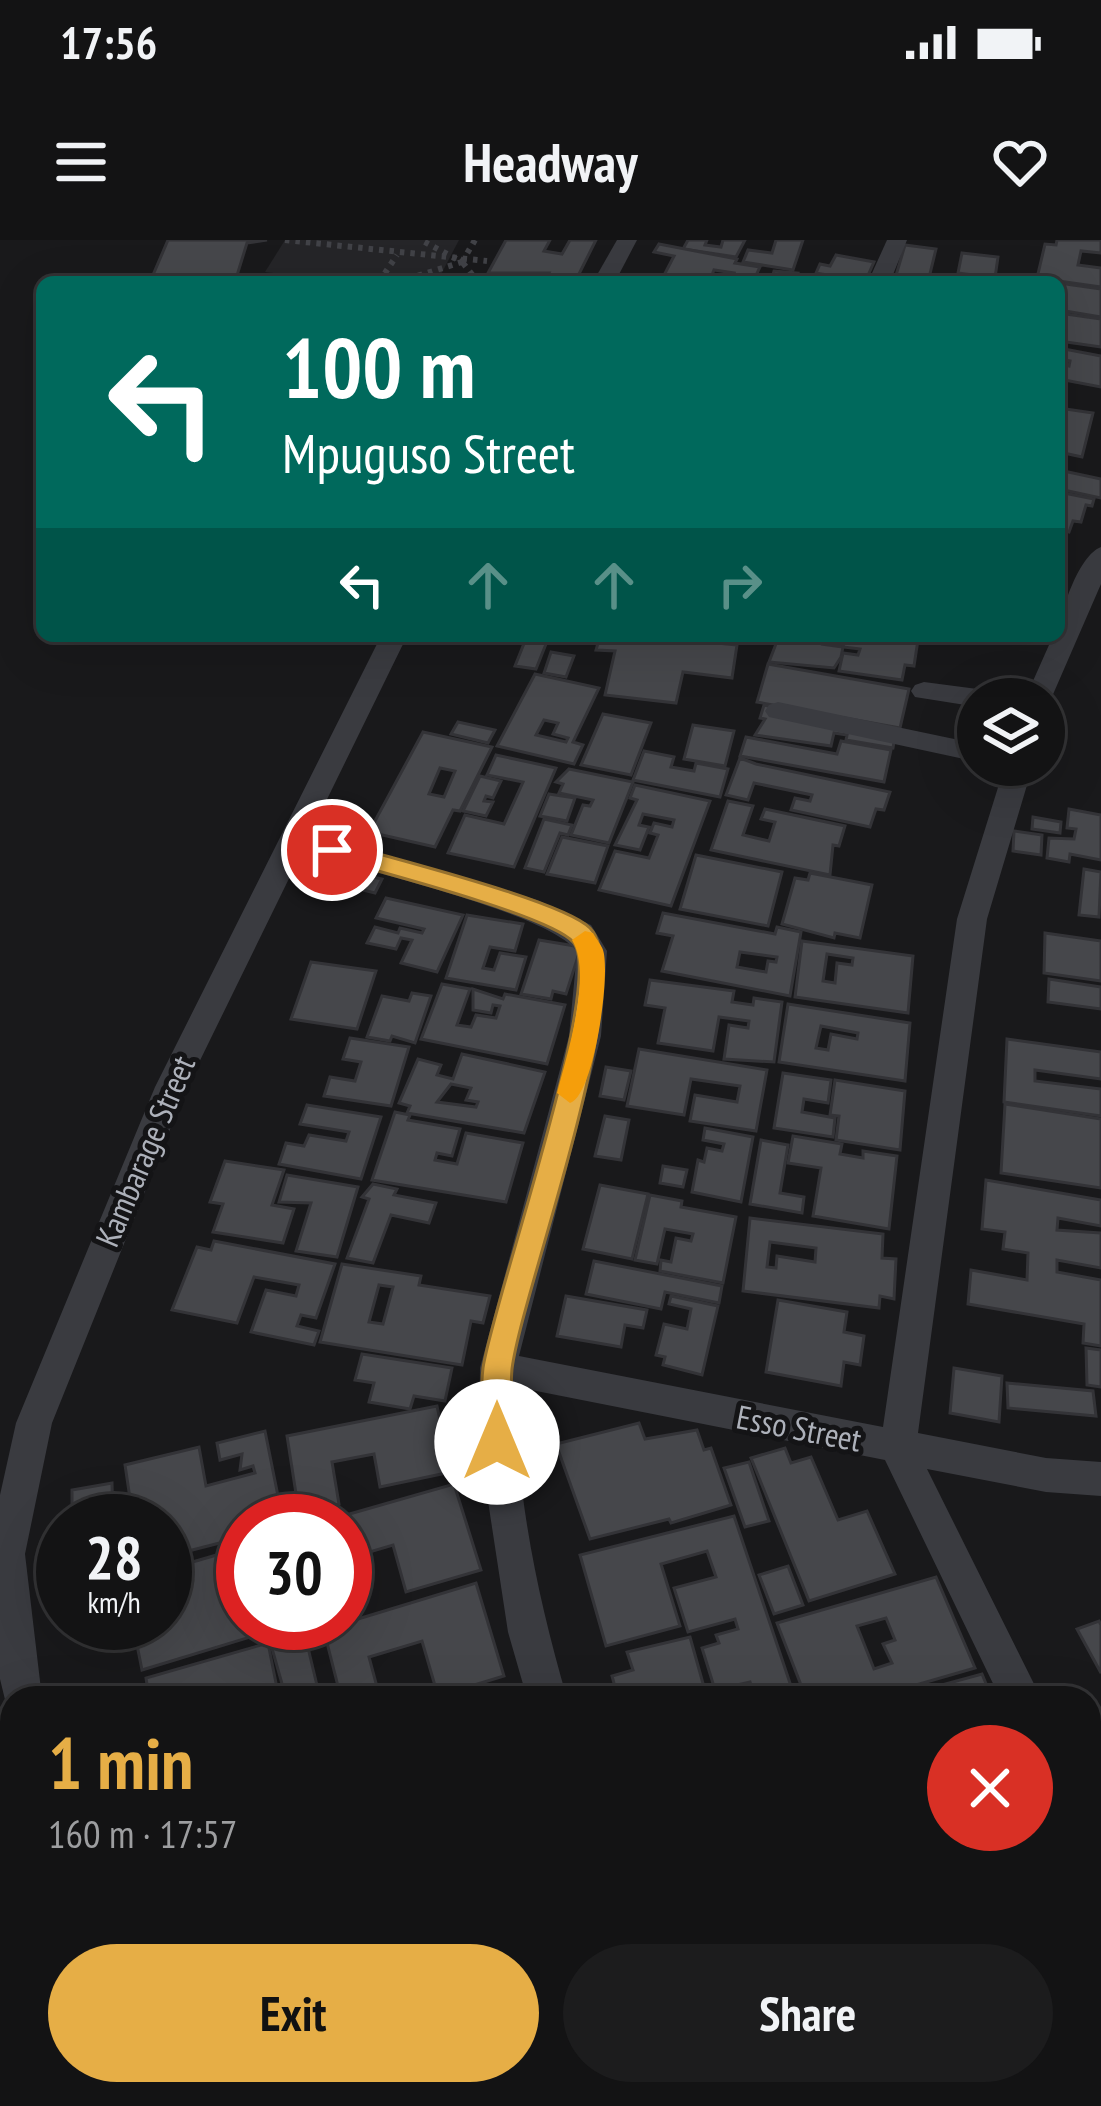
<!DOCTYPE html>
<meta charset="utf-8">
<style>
:root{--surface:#131314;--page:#1c1c1d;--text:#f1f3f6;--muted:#9d9ea0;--line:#323234;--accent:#e6ae46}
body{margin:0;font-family:"PT Sans Narrow",sans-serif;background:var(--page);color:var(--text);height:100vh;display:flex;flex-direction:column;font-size:45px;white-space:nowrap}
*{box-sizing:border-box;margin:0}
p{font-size:39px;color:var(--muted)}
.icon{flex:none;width:66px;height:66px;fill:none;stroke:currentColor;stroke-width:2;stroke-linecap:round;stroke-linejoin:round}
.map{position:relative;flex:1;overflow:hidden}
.details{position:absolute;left:0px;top:1446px;width:1101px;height:420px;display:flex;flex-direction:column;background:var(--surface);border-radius:36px 36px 0 0;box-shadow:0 12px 48px #0002,0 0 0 3px var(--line)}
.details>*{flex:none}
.guide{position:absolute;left:36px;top:36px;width:1029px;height:366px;border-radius:18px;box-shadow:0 12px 48px #0002,0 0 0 3px var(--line);background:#00695c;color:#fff;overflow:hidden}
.fabs{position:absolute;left:957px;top:438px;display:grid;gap:24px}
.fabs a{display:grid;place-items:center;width:108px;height:108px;border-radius:50%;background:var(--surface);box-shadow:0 12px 48px #0002,0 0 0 3px var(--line);font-size:60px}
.speed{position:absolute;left:36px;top:1254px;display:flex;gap:24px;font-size:60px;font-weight:700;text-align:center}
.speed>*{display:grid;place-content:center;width:156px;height:156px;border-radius:50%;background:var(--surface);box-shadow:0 12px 48px #0002,0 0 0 3px var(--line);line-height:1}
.speed small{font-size:30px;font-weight:400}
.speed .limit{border:18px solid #d22;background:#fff;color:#111}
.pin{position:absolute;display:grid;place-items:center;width:102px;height:102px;color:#fff;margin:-51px;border:6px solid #fff;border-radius:50%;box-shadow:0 3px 12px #0007}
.me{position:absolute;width:132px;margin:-66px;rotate:0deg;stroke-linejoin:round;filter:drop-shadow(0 0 9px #0008)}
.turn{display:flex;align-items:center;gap:42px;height:252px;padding:0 48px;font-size:54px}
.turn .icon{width:156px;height:156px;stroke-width:2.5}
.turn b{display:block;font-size:84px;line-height:102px}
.lanes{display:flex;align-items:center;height:114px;padding:0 48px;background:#0003;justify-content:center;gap:60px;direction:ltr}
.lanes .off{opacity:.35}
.round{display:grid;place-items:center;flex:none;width:126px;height:126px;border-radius:63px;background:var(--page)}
.summary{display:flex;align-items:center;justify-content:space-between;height:204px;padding:0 48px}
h1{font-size:72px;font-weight:700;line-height:90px;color:var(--accent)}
.primary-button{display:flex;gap:24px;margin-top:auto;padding:24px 48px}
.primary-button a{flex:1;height:138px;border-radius:72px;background:var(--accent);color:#111;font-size:48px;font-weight:700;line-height:138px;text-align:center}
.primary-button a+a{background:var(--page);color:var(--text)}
.status{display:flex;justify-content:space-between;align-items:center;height:84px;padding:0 60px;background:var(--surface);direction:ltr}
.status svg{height:33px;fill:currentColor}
header{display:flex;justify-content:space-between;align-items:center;height:156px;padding:0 48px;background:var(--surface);font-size:54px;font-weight:700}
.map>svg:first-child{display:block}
</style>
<div class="status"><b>17:56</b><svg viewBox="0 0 49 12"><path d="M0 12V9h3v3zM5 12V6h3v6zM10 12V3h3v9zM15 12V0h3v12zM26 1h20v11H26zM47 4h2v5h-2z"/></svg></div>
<header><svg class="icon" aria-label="menu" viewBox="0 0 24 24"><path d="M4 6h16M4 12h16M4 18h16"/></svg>Headway<svg class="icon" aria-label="heart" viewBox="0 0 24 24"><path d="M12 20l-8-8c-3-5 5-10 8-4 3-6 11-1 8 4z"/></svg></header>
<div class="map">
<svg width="1101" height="1866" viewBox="0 0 1101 1866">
<rect width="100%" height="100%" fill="#19191b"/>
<polygon fill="#252528" points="285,0 459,0 437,42 347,42 265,32"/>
<g fill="#46474b" stroke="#333337" stroke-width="3" fill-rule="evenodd">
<polygon points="168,0 267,0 247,3 235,42 153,35"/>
<polygon points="506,0 550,0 544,11 562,14 570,0 596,0 575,42 545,42 549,33 488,33"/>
<polygon points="688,0 707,0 705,5 721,7 723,0 745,0 736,17 683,9"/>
<polygon points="776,0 803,0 793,30 743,22 748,10 772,13"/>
<polygon points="1057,0 1101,0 1101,13 1081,11 1078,25 1101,28 1101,47 1037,38 1045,4 1056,5"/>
<polygon points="659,4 737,19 735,23 760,27 753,42 730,42 734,33 714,30 710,40 721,42 661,41 674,16 654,12"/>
<polygon points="905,5 936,9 928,42 894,42"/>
<polygon points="962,13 998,17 995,38 958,33"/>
<polygon points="836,15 874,22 865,42 816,33 820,24 830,26"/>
<polygon points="774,31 798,33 797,37 838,41 771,42"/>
<polygon points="1059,43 1101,49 1101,77 1059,70"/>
<polygon points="1059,73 1101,79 1101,107 1059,101"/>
<polygon points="1059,108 1101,116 1101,147 1059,139 1059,124 1069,126 1070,121 1059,119"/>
<polygon points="1059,168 1093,173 1082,217 1059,212"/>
<polygon points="1059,230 1101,239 1101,258 1059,249"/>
<polygon points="1059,252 1094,259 1092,266 1086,265 1081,282 1073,281 1069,292 1059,290"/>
<polygon points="527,396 548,399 536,429 515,426"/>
<polygon points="600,396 697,396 696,401 737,405 732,438 683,432 676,463 605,455 615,411 596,410"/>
<polygon points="779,396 843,396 841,404 821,404 843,407 841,417 834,428 769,422"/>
<polygon points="845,396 918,400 914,426 905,425 902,440 839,431 843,413 858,415 860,409 843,407"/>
<polygon points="551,412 574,416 566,437 544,433"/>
<polygon points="768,424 909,449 900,488 757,462"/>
<path d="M535 434 599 448 573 502 583 505 574 524 497 506ZM544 480 558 483 553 494 568 498 566 502 536 495Z"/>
<polygon points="764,465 895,496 893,508 846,500 847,495 834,493 831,506 755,495 765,479 760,478"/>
<polygon points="603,474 651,483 631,535 581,525"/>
<polygon points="458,482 495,490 488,503 451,494"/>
<polygon points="693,485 734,491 725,526 684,519"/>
<path d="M423 492 492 507 460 571 453 570 435 607 369 592ZM440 528 455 531 444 557 429 554Z"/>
<polygon points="746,497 837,514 841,501 891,510 884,542 740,516"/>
<polygon points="644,511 674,517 671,527 694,531 696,523 728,529 720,557 633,540"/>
<polygon points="496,515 556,528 514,627 448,613 465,575 504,584 523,542 487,535"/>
<polygon points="740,518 756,524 890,552 884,570 876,569 870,587 791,570 795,558 810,561 812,555 754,543 748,560 726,555"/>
<polygon points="569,529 633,542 609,603 571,595 583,565 590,566 593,560 559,553 563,544 556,542"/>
<polygon points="480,536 501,541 493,558 486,556 484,561 493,562 486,576 463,571"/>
<polygon points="635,545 710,561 671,666 599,650 615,611 649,618 658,595 650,593 654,583 672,587 674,580 643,574 639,585 649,587 640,610 615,605 637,560 630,558"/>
<polygon points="549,554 575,558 567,581 540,576"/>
<polygon points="728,561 753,566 743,595 769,601 775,582 761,579 765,569 845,586 839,606 833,605 830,635 711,610"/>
<polygon points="1069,569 1101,575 1101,620 1070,614 1069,622 1047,618 1049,598 1074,599 1076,589 1067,588"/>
<polygon points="1033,577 1061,582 1060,593 1032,589"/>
<polygon points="544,579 572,585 568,595 560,593 544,632 525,628"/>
<polygon points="1014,591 1042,595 1041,615 1013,611"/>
<polygon points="562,597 608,606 595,643 547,634"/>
<polygon points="696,615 782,632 768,686 680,669"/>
<polygon points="1084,629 1101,632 1099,677 1079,675"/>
<polygon points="341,630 382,639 375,653 334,643"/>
<polygon points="810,633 872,645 860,698 835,693 834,698 782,684 795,638 808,640"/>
<polygon points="386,658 463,675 437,732 401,723 412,700 401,698 396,709 367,703 375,687 398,693 400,688 422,693 424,689 376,678"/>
<path d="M663 673 775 694 777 687 801 692 790 756 662 731 673 696 657 693ZM740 712 777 717 776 722 768 721 766 732 737 727Z"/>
<polygon points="467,675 523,684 515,711 490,707 483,728 494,730 500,713 526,717 516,750 446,738"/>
<polygon points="1045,693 1101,701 1101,741 1044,733"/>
<polygon points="539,700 581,707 566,754 553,751 551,759 521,754"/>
<path d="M802 701 913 716 908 773 795 757ZM827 714 853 718 852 725 837 723 835 743 823 741Z"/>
<polygon points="311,722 376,731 357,789 291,779"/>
<polygon points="1049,739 1101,747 1101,769 1048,762"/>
<polygon points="650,740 734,751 732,762 753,765 754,758 782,762 774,822 724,819 729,785 748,788 749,781 719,777 713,811 658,803 665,768 645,765"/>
<polygon points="442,744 470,749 457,785 471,787 476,775 496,778 500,766 493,765 491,773 473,770 473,749 503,759 505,754 565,765 547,824 421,799"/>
<polygon points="412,753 431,756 415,803 392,796 390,801 367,797 382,756 409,761"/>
<path d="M788 764 910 783 905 841 779 822ZM821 786 858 793 857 799 831 794 828 810 816 808Z"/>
<polygon points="350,798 409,807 391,866 324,856 330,837 355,841 361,822 343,819"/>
<polygon points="1007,799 1101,812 1101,839 1035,830 1035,841 1101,849 1101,876 1004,862"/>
<polygon points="639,809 767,830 756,891 690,881 695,855 737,862 740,846 691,839 684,875 627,866"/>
<path d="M462 814 545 832 524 893 407 873 410 866 399 863 418 819 441 825 437 835 453 839ZM451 844 471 848 466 860 478 862 476 867 437 862Z"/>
<polygon points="606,827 631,831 624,860 600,856"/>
<polygon points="783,833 831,840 828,863 804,859 802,872 835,878 833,897 774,888"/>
<polygon points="835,840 905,851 900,910 836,900 839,876 830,875"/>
<polygon points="1005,864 1101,879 1101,948 1001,933"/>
<polygon points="307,865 381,877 361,939 279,924 286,903 304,906 309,895 346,901 349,892 300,884"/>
<polygon points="395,872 410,875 408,880 460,889 452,916 437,913 435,920 457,924 466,893 523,903 506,962 372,940"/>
<polygon points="605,876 629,880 621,920 595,916"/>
<polygon points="705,888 753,897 741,962 692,952 698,920 704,922 707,908 722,911 724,904 703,900"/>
<polygon points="793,896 842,904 840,914 863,918 863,911 897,916 889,989 813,976 821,928 788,923"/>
<polygon points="761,900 788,905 780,953 804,957 802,973 750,964"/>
<polygon points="225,921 284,930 272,965 294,969 283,1003 213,992 223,964 210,962"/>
<polygon points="663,926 687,930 683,947 660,943"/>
<polygon points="287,935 358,947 337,1017 296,1011 311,963 279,962"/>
<polygon points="986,940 1101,960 1101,986 1058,978 1057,990 1101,993 1101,1028 1057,1020 1057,1032 1101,1040 1101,1106 1083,1103 1084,1084 968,1064 971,1030 1027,1040 1028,1013 1003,1009 1005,992 982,989"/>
<polygon points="373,944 397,949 394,955 436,963 429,983 391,975 373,1023 347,1018 369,959 362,957"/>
<polygon points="600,945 648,954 632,1019 583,1009"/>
<polygon points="650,955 682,961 681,967 736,977 723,1043 660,1031 661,1020 671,1022 676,998 691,1001 693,994 665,989 657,1024 635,1020"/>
<path d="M750 978 883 994 882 1018 896 1019 894 1059 880 1056 879 1068 743 1051ZM770 1002 816 1008 815 1022 777 1016 776 1028 767 1027Z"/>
<polygon points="214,1001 335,1024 316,1078 301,1075 297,1086 319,1091 314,1105 251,1092 266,1050 296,1056 299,1045 254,1037 237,1083 172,1070 197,1007 211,1010"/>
<polygon points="594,1021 722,1046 719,1063 665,1052 661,1069 586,1054"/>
<path d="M342 1024 421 1036 419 1045 490 1056 483 1083 471 1081 462 1125 320 1102ZM379 1045 393 1047 383 1084 369 1082Z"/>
<polygon points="566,1056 647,1070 643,1088 625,1085 621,1107 557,1096"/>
<polygon points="671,1056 718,1066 702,1135 663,1125 665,1117 656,1115 664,1084 687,1089 691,1069 669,1064"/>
<polygon points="778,1060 847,1072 844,1092 864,1096 860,1125 844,1122 841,1146 766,1132"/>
<polygon points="1086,1108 1101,1110 1101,1147 1087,1145"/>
<polygon points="362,1114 452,1128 445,1161 414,1156 410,1169 369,1162 374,1143 355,1140"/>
<polygon points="954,1128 1002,1136 999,1182 950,1173"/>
<polygon points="1007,1143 1093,1151 1096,1176 1008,1168"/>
<polygon points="437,1166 451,1232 380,1247 374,1214 332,1222 339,1264 299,1273 287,1196"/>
<polygon points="639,1183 645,1199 697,1190 704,1210 711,1208 731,1265 671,1283 669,1279 590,1299 556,1204"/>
<polygon points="265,1191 283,1281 243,1281 243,1297 165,1317 165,1281 121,1281 120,1275 132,1272 125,1225 199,1207 206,1246 255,1233 253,1226 240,1230 242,1214 220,1220 217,1203"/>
<polygon points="785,1208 791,1223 811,1217 838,1280 867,1271 895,1334 809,1361 751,1218"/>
<polygon points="749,1222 769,1281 745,1287 724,1228"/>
<polygon points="112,1243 113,1281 72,1281 72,1250"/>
<polygon points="454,1244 481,1330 406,1352 393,1305 349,1318 359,1359 345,1363 345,1281 325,1281"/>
<polygon points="734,1276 795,1458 755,1458 750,1442 715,1450 702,1408 719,1403 716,1395 738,1389 735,1379 688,1392 674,1348 716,1337 707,1311 661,1324 680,1386 606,1406 580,1315"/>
<polygon points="220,1314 222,1326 236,1322 239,1337 243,1336 243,1350 241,1342 228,1346 233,1365 243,1362 243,1383 296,1383 142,1430 135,1395 128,1397 126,1383 165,1383 165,1330"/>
<polygon points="788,1326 803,1365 774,1374 759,1335"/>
<path d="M936 1337 975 1428 871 1458H806L777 1383ZM886 1378 895 1400 883 1404 892 1423 874 1429 857 1386Z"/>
<polygon points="476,1343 504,1436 438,1456 422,1401 369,1417 380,1458 341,1458 322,1383 345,1383 346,1371 348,1382"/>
<polygon points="1099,1381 1101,1385 1101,1433 1077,1389"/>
<polygon points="305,1395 320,1458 286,1458 271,1405"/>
<polygon points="690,1397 704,1447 696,1449 698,1458 618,1458 612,1436 633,1430 627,1412"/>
<polygon points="268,1403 279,1458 149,1458 146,1438"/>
<polygon points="982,1434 992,1458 894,1458"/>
<polygon points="1089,1672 1101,1710 1101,1781 1089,1785"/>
<polygon points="1101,1804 1101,1866 1076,1866 1073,1859 1054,1866 968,1866 963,1854 1089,1854 1089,1809"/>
<polygon points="225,1854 302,1854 304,1866 228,1866"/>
<polygon points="320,1854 397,1854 367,1866 308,1866 306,1859"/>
<polygon points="446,1854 621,1854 624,1866 431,1866 430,1859"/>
<polygon points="761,1854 814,1854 818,1866 765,1866"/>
<polygon points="900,1854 942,1854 946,1866 871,1866"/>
</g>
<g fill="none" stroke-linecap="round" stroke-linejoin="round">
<g stroke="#414247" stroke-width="6" stroke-dasharray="4.5 6" stroke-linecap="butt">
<polyline points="285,0 487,21"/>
<polyline points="462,22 475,0"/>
<polyline points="463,23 478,42"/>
<polyline points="379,42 397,15"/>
<polyline points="398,42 462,22 421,0"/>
</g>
<g fill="#3a3b40" fill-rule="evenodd">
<polygon points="617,0 637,0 615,42 593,42"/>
<polygon points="887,0 907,0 890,42 868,42"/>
<path d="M1101 307V344L1051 459 1044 466V459H1025L1053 396H1059C1059 373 1079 315 1101 307Z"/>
<path d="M381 396H407L310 594 537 660 591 685 607 711 601 796 519 1116 883 1187 957 679 1005 525H1033L987 679 918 1193 1046 1218 1101 1222V1256L1046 1252 927 1229 1041 1458H1000L885 1220 516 1147C515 1251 538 1359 567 1458H527L508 1392 479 1202 480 1128 569 796 577 712C551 673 355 628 302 612L187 847 52 1183 25 1314 42 1458H12V1474L8 1472 0 1439V1255L16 1183 155 847Z"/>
<polygon points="924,442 985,450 998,459 978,459 978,467 915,457 911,451 915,445"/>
<polygon points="778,462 978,504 978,522 769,477 765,471 769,465"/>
<polygon points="1089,1581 1101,1586 1101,1648 1089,1643"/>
<polygon points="41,1854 87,1854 88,1866 42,1866"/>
<polygon points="637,1854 683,1854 687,1866 641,1866"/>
</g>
</g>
<path fill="#e6ae46" stroke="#96712e" stroke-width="3" d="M332 601C380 615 562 660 590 688 640 739 522 1050 512 1129 510 1152 512 1178 513 1202L508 1211 497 1215 487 1211 482 1202C482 1178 480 1152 483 1128 492 1063 607 740 573 702 549 675 369 629 324 616L320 610Z"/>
<path fill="#f59e0b" d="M585 691 593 693C594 695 603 708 603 710 611 734 594 856 570 863L557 853C567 814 593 735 572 700Z"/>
<g text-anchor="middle" stroke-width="10" stroke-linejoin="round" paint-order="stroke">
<g font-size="33" fill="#adb1ba" stroke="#141416">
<text transform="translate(145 911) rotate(-67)" y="12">Kambarage Street</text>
<text transform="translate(799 1188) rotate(11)" y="12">Esso Street</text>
</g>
</g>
</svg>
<div class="fabs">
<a><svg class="icon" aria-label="layers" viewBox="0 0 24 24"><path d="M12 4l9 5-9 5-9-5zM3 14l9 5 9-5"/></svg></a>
</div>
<div class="speed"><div>28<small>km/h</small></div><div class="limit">30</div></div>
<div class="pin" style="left:332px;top:610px;background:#d93025"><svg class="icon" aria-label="arrive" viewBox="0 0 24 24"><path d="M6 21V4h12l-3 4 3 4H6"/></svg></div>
<svg class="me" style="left:497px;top:1202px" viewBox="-20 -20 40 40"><circle r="19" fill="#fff"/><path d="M0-13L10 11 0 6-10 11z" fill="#e6ae46"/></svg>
<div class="guide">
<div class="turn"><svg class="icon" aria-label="left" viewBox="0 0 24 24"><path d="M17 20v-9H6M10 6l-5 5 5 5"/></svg><div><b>100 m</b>Mpuguso Street</div></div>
<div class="lanes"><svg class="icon" aria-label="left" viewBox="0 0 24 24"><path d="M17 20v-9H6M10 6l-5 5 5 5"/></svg><svg class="icon off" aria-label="ahead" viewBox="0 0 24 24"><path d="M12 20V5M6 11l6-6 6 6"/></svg><svg class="icon off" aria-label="ahead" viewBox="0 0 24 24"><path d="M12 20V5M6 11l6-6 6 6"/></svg><svg class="icon off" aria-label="right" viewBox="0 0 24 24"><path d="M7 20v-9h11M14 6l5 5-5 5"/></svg></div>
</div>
<section class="details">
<div class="summary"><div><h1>1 min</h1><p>160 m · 17:57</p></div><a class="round" style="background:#d93025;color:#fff"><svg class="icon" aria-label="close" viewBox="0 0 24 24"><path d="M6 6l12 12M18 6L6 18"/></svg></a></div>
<div class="primary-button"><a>Exit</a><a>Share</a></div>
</section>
</div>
